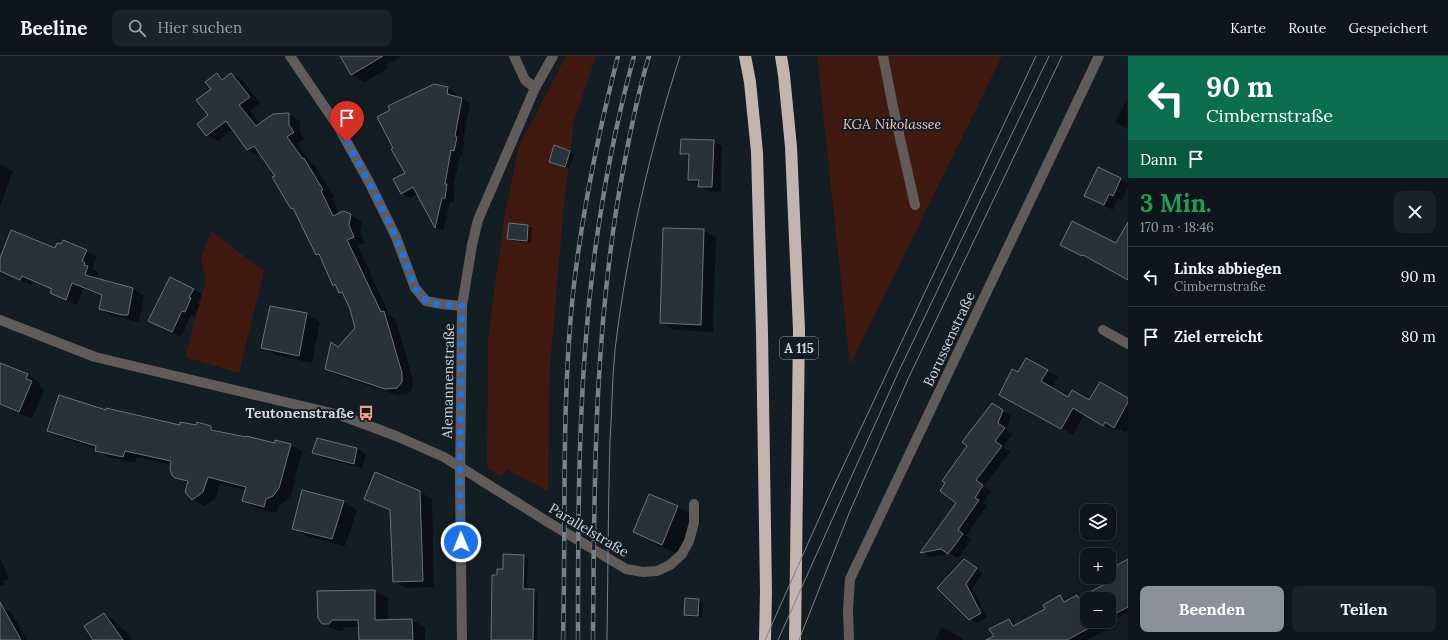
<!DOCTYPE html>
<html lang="de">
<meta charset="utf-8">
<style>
:root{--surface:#0e161b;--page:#1c2328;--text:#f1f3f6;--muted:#9b9fa3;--line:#2e353a;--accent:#8c9099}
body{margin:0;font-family:Lora,serif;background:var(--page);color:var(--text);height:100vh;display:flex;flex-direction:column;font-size:15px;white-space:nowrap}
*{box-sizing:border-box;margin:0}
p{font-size:13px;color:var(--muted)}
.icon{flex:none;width:22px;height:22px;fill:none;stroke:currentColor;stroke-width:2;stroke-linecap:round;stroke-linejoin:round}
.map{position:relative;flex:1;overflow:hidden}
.details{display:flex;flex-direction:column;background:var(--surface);width:320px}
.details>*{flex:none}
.top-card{background:#0b6e4f;color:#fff;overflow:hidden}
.controls{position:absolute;left:1080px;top:448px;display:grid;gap:8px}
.controls a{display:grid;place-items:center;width:36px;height:36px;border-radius:8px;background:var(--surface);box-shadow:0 4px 16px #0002,0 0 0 1px var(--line);font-size:20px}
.pin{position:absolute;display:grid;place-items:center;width:34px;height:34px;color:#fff;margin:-41px -17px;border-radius:50% 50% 50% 0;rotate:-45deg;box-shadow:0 0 4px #0007}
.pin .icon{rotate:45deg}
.me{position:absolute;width:44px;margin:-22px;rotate:359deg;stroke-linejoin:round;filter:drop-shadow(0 0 3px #0008)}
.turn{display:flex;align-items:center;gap:14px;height:84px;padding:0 12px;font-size:18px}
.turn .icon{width:52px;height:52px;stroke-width:2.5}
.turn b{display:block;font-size:28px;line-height:34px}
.then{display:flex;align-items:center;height:38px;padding:0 12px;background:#0003;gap:8px;font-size:15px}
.round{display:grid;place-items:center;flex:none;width:42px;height:42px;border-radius:8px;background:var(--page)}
.headline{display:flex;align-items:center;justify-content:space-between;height:68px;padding:0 12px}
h1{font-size:24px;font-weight:700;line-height:30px;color:#1e9e55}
.cta{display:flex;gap:8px;margin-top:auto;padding:8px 12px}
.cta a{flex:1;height:46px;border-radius:8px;background:var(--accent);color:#fff;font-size:16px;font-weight:700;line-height:46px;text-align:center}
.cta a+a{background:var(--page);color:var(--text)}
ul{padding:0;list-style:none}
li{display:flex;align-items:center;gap:12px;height:60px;padding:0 12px;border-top:1px solid var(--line)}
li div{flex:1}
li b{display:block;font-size:15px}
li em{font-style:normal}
header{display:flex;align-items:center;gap:24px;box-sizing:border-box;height:56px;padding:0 20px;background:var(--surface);border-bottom:1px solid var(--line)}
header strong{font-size:19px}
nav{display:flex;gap:22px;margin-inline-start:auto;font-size:14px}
.search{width:280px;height:36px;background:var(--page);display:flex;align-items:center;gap:10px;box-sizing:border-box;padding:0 14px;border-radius:8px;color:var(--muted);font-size:15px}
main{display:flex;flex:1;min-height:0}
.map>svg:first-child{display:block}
</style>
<header>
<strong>Beeline</strong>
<div class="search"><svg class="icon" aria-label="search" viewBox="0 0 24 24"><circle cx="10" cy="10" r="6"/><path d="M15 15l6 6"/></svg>Hier suchen</div>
<nav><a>Karte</a><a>Route</a><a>Gespeichert</a></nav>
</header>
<main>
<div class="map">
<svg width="1128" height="584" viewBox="0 0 1128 584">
<rect width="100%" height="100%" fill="#131d24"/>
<g fill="#401911">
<polygon points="566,0 596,0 574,65 564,149 550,311 548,435 507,414 501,421 487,411 488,282 504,162 519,90"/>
<polygon points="817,0 1002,0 850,309"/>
<polygon points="211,175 264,215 239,317 185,301 206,224 201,202"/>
</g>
<g fill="#0007" fill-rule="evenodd">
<polygon points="341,0 402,0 387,9 388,12 365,26 352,18"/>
<polygon points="217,18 225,23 231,18 242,24 260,47 250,55 260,68 273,59 289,58 300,65 300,76 304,83 297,88 312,108 315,110 334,141 332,142 339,157 351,159 362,166 360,176 365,187 358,190 389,259 395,262 413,324 412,333 408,338 397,339 337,319 326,313 338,291 356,273 351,253 344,238 340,236 338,231 334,229 322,202 316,199 295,154 292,152 276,120 261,98 259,100 248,94 233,73 218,85 207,79 212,33"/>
<polygon points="448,32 456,37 455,41 462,42 470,47 463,85 465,87 462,99 460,99 453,133 455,134 453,146 450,146 443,175 436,171 418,138 410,142 402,137 407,117"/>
<polygon points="1128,41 1128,73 1115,66"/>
<polygon points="713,85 722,90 721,136 708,135 689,124 690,102 681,97"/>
<polygon points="555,90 574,98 569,113 550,105"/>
<polygon points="0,108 13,115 0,150"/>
<polygon points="1098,112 1128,127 1128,131 1122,144 1118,142 1113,154 1085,140"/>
<polygon points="510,168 528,170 532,172 531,187 512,185 508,182"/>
<polygon points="703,174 716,182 713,276 674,274 661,267"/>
<polygon points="56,193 86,195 97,201 92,212 98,217 96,223 133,233 144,239 139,265 133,265 111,259 100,252 103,240 83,233 77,249 52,237 53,234 33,225 31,229 0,215 0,211"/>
<polygon points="193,233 202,238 198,247 200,248 194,260 191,259 181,281 158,269"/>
<polygon points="271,251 307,258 320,266 312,307 276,299 263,292"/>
<polygon points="1026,303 1058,321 1052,332 1068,342 1090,346 1128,343 1128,374 1126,377 1117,372 1115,375 1084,358 1073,379 1000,338 1018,318"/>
<polygon points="0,307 27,319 40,327 39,331 44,334 32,362 0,349"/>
<polygon points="992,348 1011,360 1006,373 1013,378 1003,391 1010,396 984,430 991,435 983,447 987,450 966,480 971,484 958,502 950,498 930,501 922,496 958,446 968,389"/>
<polygon points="106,355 180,370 197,371 197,368 211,371 222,377 275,388 290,389 302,395 291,439 285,446 278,449 276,457 255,452 243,445 246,434 220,428 215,443 204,450 192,443 189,428 176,421 172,409 137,401 135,407 109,401 97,394 97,393 60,381 48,374"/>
<polygon points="317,384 357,393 366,398 362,412 322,402 313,397"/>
<polygon points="420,436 432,443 434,531 406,532 394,525 391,456 365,443"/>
<polygon points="649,439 678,451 701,464 685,501 657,489 634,476"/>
<polygon points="344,446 357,454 345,490 307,480 294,473"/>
<polygon points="524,500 528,502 527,534 534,534 538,537 537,584 492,584 498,520"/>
<polygon points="0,502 9,522 3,525 5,528 0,530"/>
<path d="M1128 504V556L1115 563 1117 568 1087 584H997L1009 564 1017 569 1046 553 1060 540 1068 545 1077 540 1080 542 1116 523ZM1087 543H1109V565H1087Z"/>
<polygon points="971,509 983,517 972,533 987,561 977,567 970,563 938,532"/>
<polygon points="374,535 388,542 388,564 412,564 425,571 425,584 360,584 359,571 345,571 342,575 337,575 323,567"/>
<polygon points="699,544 703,546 702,561 689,561 685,558"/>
<polygon points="0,550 11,556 27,584 0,584"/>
<polygon points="104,558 113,563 118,570 126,575 132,584 94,584"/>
<polygon points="942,571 963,583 963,584 935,584"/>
</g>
<g fill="#283239" stroke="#68747d">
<polygon points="340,0 383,0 351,19"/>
<polygon points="217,17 222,24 231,17 250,41 239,49 256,70 273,58 289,57 289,69 294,76 287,81 303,103 304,102 323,134 321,135 333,160 343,155 351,158 349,169 354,181 347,184 381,256 384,255 402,317 402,326 397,332 385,333 325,313 331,286 338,291 355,272 350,253 342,236 339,237 335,228 333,230 319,198 316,199 293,152 291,153 272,121 275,120 254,90 247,94 226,65 206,80 197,68 208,59 196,44 211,33 205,26"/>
<polygon points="434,28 448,31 447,38 462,42 455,80 457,81 454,95 451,94 445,128 447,128 445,142 442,142 435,172 413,131 401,138 393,123 405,117 391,93 393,92 377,61 390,54 388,50"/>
<polygon points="681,83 714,84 712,131 698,131 699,124 688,124 689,98 680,98"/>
<polygon points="554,89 570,95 565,111 549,106"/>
<polygon points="1098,111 1121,122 1113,140 1109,138 1104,149 1084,140"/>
<polygon points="1072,165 1116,187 1128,166 1128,224 1083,199 1082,200 1060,189"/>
<polygon points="509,167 528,169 527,185 507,183"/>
<polygon points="663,172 704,173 701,269 660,267"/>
<polygon points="11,174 55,192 57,187 61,188 63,184 87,194 82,205 85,207 84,209 88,210 85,219 133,232 128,259 122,259 99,253 102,239 72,227 66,244 50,237 52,233 22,220 20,224 0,215 0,202"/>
<polygon points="170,221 194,233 189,241 191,242 185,256 182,255 172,276 148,265"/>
<polygon points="270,250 307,257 299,300 261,292"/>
<polygon points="1026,302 1048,314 1041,325 1068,341 1072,334 1089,344 1100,326 1128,342 1128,346 1114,372 1105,366 1103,370 1073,352 1061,373 999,339 1012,313 1018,316"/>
<polygon points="0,307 28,318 26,323 32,325 19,356 0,348"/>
<polygon points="59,339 106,354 106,352 180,369 180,366 196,369 197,366 211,370 211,374 246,381 246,380 275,387 275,384 291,388 279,432 273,440 266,443 264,451 242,445 246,431 208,421 203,436 192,444 185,436 188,425 175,422 172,419 170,413 171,405 125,395 123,401 95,395 96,390 47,375"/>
<polygon points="992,347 1003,354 998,367 1005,372 995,385 1002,390 976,424 983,429 975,442 979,444 958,474 963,478 948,498 941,493 920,497 956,447 940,435 945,427 942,425 967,390 962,386"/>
<polygon points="317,382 357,392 354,408 312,397"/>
<polygon points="375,416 420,435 423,525 393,526 390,454 364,443"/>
<polygon points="302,434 344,445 332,483 292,473"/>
<polygon points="649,438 678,450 662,489 633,476"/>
<polygon points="503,498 524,499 523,533 534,533 533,584 491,584 492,519 497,519 497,513 503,513"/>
<polygon points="964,503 977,512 966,528 981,557 969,564 937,532"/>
<polygon points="1128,503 1128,551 1109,561 1109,543 1087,543 1087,565 1102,565 1067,584 986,584 994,580 989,573 1009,563 1013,570 1045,553 1043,549 1060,539 1064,546 1077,539 1078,542 1115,523 1110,513"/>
<polygon points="375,534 375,564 412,563 413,584 359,584 358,564 332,564 329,568 322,568 318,562 317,535"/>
<polygon points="685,542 699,543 698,560 684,559"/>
<polygon points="0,546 21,584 0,584"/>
<polygon points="104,557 123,584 93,584 84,570"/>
</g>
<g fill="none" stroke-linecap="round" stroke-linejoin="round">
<g stroke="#615b59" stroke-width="10">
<polyline points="290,0 339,72 369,126 396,181 415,232 426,245 441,248 462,250"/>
<polyline points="514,0 525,24 535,32"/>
<polyline points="883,0 893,51 915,149"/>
<polyline points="0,264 95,301 340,359 396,380 444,401 548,466 626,513 643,516 657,515 670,509 682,498 689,485 694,467 694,448"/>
<polyline points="1103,274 1128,288"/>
<polyline points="462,584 460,427 462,250 472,189 478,164 535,32 553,0"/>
<polyline points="849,584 848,554 850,523 1099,0"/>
</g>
<g stroke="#c4b4b0" stroke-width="12">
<polyline points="745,0 750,26 757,96 762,277 766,536 765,584"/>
<polyline points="781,0 784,19 791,91 799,274 795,584"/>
</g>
<g stroke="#798086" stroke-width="1">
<path d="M607 584C608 518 608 451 610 385 612 355 612 324 615 294 627 194 649 96 680 0"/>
<polyline points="765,584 830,438 1036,0"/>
<polyline points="778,584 898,317 1049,0"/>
<polyline points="799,584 850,455 908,323 1062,0"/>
</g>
<defs>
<g id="rail">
<path d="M563 584C566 469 561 352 573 237 582 157 598 78 618 0"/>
<path d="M578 584C578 487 578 391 585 294 592 195 608 96 634 0"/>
<path d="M593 584C594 425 594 266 624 109 631 72 638 36 649 0"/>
</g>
</defs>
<use href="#rail" stroke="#798086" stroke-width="4.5"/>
<use href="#rail" stroke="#131d24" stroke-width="3" stroke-dasharray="9" stroke-linecap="butt"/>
</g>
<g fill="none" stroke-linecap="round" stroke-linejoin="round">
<path stroke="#1a73e8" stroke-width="7" stroke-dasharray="0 12.6" d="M347 86C369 126 392 167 407 210 412 222 415 237 426 244 434 250 453 249 462 250L460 427 461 486"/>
</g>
<defs>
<symbol id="bus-bare" viewBox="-9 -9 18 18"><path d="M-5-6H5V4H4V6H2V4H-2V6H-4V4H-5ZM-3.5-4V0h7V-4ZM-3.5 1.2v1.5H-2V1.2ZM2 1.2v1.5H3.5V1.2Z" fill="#f49e8a" stroke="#131d24" stroke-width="2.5" paint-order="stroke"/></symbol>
</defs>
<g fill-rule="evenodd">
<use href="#bus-bare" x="355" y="346" width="22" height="22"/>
</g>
<g text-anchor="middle" stroke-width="4" stroke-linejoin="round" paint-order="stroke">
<rect fill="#131d24" stroke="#989fa5" stroke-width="1" x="780" y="281" width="38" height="22" rx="3"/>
<g font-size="13" font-weight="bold" fill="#d1d7dc">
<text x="799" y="297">A 115</text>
</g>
<g font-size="14" font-style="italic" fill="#fcc5b8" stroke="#131d24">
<text x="892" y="73">KGA Nikolassee</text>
</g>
<g font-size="14" fill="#d1d7dc" stroke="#131d24">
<text transform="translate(949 283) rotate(-65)" y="5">Borussenstraße</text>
<text transform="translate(448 325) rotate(-89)" y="5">Alemannenstraße</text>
<text transform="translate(589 474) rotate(31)" y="5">Parallelstraße</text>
</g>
<g font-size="14" font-weight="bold" fill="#d1d7dc" stroke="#131d24" text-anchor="end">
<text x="354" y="362">Teutonenstraße</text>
</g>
</g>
</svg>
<div class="controls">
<a><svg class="icon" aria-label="layers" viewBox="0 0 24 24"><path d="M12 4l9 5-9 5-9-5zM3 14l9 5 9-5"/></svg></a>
<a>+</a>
<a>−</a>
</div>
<div class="pin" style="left:347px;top:86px;background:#d93025"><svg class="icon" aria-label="arrive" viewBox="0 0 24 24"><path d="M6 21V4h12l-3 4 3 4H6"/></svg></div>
<svg class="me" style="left:461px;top:486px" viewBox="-20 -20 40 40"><circle r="17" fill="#1a73e8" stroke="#fff" stroke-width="3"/><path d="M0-11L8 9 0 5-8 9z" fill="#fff"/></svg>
</div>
<section class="details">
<div class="top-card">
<div class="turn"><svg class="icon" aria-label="left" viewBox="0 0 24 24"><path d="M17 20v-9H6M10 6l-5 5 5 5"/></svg><div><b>90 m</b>Cimbernstraße</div></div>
<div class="then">Dann<svg class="icon" aria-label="arrive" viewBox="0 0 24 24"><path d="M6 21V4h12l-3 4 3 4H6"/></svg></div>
</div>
<div class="headline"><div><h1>3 Min.</h1><p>170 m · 18:46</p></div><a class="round"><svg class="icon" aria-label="close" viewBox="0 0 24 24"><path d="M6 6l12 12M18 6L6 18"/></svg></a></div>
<ul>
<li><svg class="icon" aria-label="left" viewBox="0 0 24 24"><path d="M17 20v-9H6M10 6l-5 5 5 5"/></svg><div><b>Links abbiegen</b><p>Cimbernstraße</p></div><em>90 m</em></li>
<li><svg class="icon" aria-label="arrive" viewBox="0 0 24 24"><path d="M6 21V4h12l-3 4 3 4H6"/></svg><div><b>Ziel erreicht</b></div><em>80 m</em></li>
</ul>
<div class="cta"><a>Beenden</a><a>Teilen</a></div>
</section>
</main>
